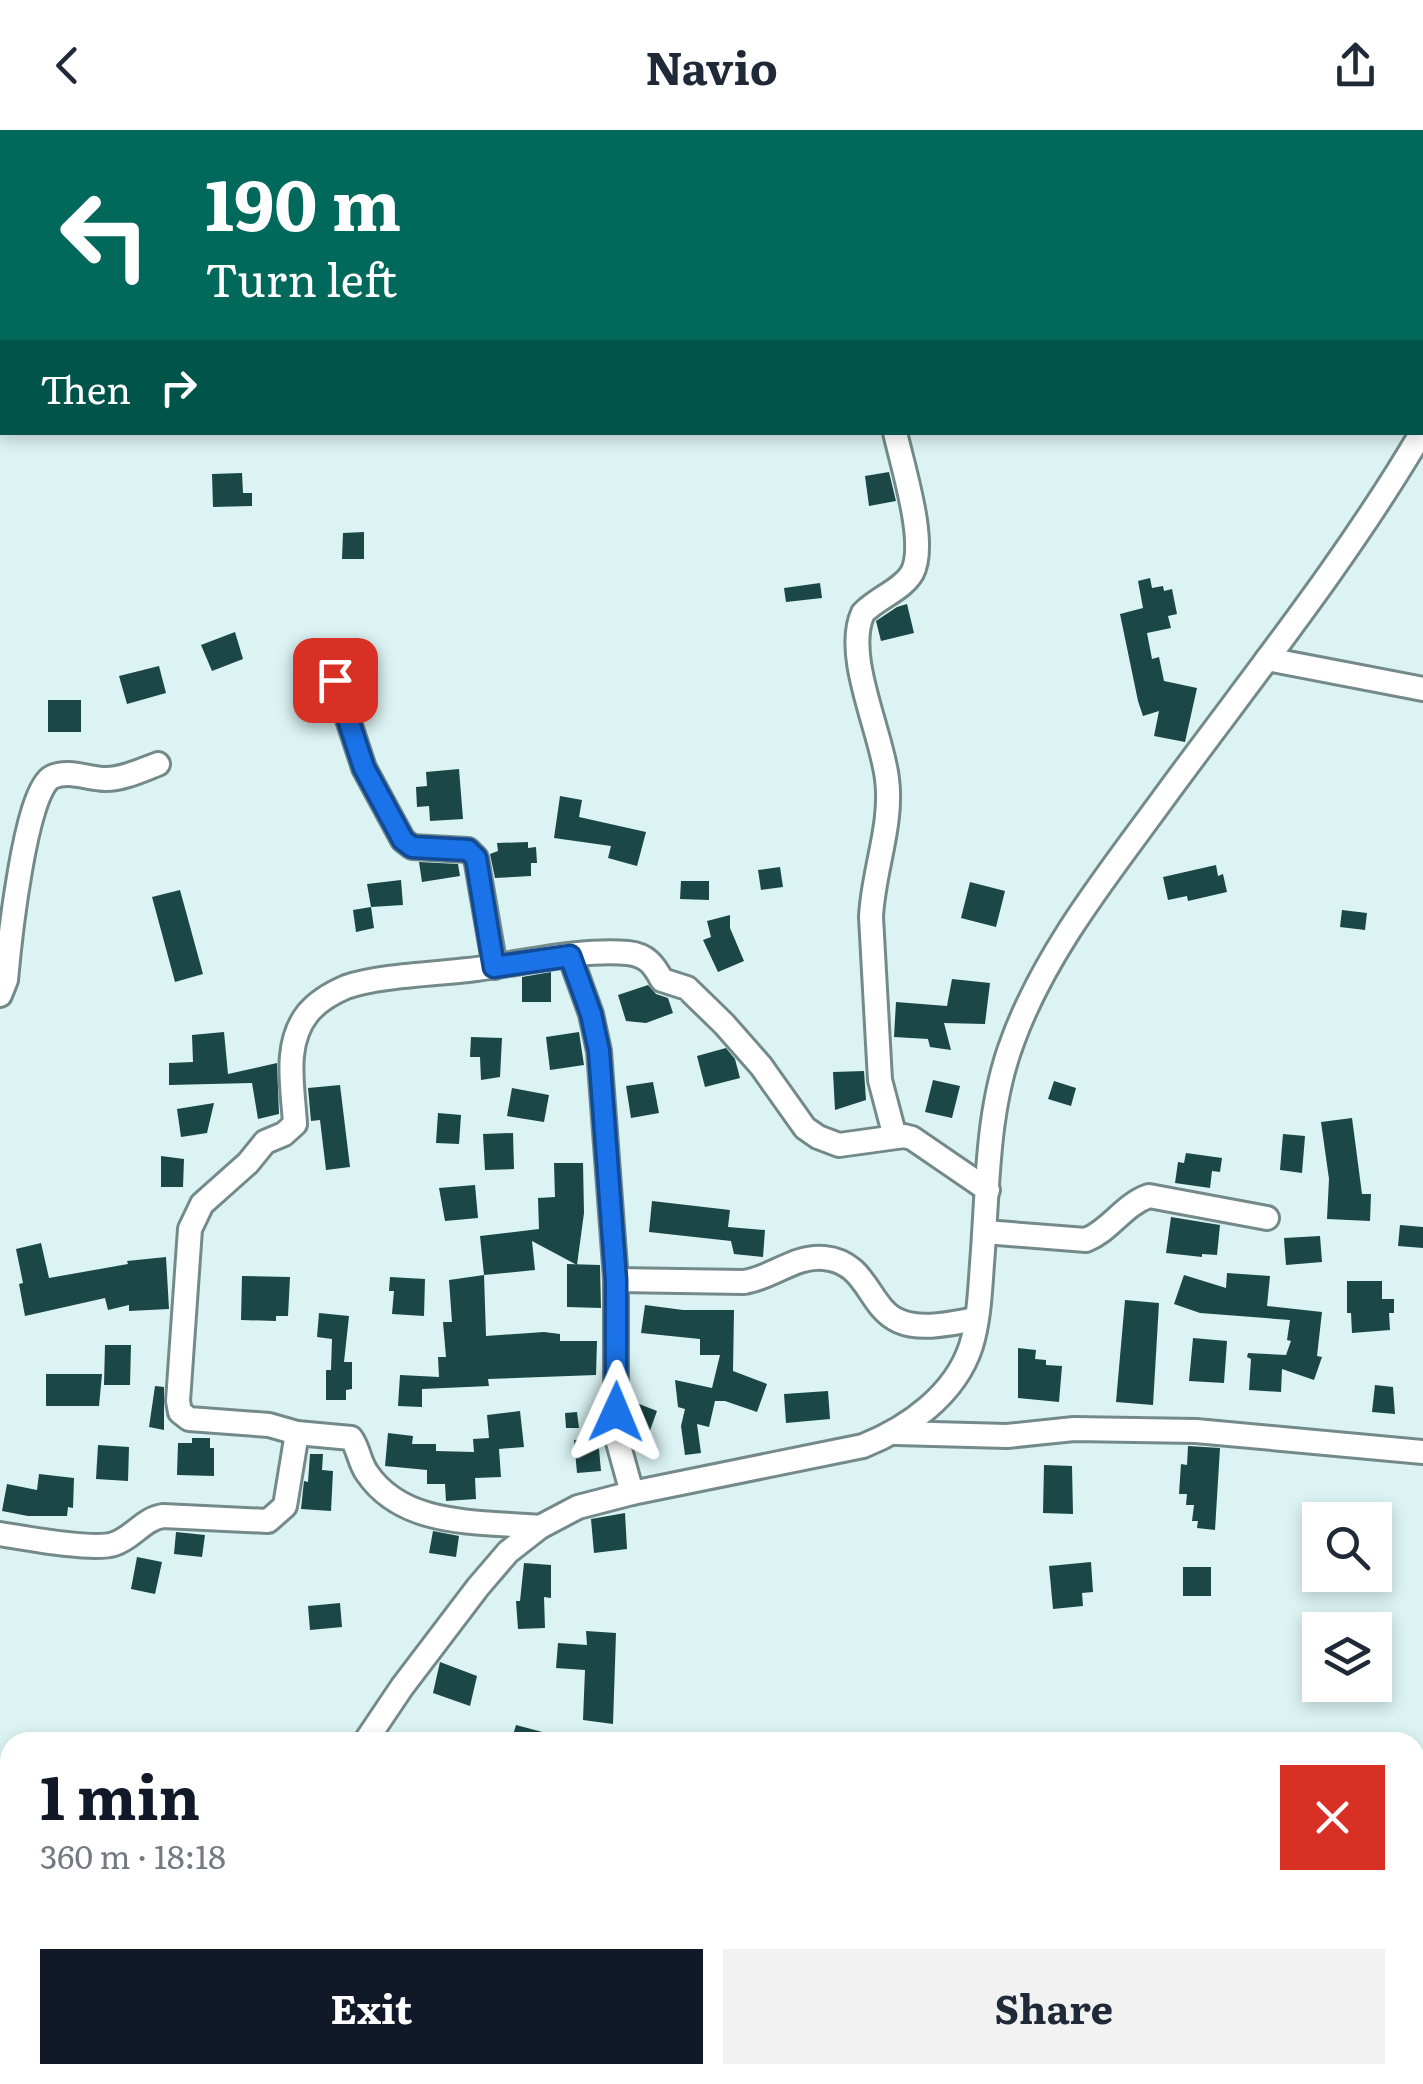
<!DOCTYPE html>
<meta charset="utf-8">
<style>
:root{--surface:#fff;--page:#f2f2f3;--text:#1f2937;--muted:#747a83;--accent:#111827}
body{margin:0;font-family:Literata,serif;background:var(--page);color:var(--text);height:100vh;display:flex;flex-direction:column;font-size:38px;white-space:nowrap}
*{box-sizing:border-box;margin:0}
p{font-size:32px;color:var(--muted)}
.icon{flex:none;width:55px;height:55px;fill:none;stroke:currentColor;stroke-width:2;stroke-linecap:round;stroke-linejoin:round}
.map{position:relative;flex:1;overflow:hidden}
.drawer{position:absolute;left:0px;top:1602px;width:1425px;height:352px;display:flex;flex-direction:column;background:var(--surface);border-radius:30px 30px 0 0;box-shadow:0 5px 15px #0003}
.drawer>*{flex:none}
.guide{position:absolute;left:0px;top:0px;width:1425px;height:305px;box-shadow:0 5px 15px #0003;background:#00695c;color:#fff;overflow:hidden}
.controls{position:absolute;left:1302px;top:1372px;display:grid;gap:20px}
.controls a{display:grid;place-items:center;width:90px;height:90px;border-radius:0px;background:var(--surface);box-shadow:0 5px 15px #0003;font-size:50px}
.pin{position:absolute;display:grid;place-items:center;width:85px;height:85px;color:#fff;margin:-42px;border-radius:20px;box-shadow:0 5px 15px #0006}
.me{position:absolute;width:110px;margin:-55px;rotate:1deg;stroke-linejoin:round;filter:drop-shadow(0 0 8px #0008)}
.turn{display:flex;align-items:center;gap:35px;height:210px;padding:0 40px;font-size:45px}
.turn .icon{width:130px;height:130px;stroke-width:2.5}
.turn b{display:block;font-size:70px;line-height:85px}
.then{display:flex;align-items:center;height:95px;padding:0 40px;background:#0003;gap:20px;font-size:38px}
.round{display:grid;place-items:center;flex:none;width:105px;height:105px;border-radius:0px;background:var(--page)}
.summary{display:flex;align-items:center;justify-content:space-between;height:170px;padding:0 40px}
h1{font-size:60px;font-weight:700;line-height:75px;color:var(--accent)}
.primary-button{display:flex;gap:20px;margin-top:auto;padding:20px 40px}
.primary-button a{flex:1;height:115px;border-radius:0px;background:var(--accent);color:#fff;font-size:40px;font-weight:700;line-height:115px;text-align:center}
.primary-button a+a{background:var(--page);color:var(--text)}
header{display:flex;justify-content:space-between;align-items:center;height:130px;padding:0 40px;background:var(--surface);font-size:45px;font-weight:700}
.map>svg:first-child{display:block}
</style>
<header><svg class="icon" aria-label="back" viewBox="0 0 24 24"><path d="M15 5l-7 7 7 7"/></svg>Navio<svg class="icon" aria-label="share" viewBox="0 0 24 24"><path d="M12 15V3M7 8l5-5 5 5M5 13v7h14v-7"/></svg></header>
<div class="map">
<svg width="1423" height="1954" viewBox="0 0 1423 1954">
<rect width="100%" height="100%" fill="#dbf3f3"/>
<g fill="#1b4747">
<polygon points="889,342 896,371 869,376 865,346"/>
<polygon points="242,343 243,363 252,363 252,376 213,377 212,344"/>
<polygon points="364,402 364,429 342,429 343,403"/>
<polygon points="1150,448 1152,458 1163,456 1164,461 1172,459 1177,484 1168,486 1171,498 1147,503 1152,529 1159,527 1164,551 1197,558 1185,612 1154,606 1159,581 1143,586 1138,571 1120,484 1143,478 1138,451"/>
<polygon points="820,453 822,468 786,472 784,458"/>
<polygon points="907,474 914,503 881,511 876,491 897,477"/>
<polygon points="235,502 243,529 212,541 201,515"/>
<polygon points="159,536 166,563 127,574 119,546"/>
<rect x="48" y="570" width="33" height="32"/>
<polygon points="459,639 463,689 430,691 429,676 417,677 416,657 427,656 426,642"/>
<polygon points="560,666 582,670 579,687 646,702 637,736 608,728 611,716 554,708"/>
<polygon points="528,712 528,718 536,717 537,733 531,733 531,746 495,748 490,724 498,721 497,713"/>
<polygon points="419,732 458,734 460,746 422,752"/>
<polygon points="1216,735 1218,746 1223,744 1227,762 1188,771 1187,766 1168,770 1163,747"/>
<polygon points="780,737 783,757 761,760 758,740"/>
<polygon points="401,750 403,775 371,777 367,754"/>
<polygon points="681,751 709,751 709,770 680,769"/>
<polygon points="970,752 1005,761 996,797 961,788"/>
<polygon points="180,760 203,844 175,852 152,767"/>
<polygon points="371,777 374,798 356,802 353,780"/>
<polygon points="1342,780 1367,783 1365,800 1340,797"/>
<polygon points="730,785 730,798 744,831 718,842 703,810 711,807 707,791"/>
<polygon points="551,842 551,872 522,872 522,847"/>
<polygon points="952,849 990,853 985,894 944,893 951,920 930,917 928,909 894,907 896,872 947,876"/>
<polygon points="648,855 656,864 668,868 673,883 646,893 626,891 618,865"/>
<polygon points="224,902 228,944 277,933 279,984 258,989 252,953 169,955 169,933 193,932 192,905"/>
<polygon points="579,902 584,935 550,940 546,907"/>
<polygon points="471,907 502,908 500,947 481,950 480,927 470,927"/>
<polygon points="726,918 735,929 740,948 705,957 697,926"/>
<polygon points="864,941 866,970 835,980 833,942"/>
<polygon points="933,950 960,956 952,988 925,982"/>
<polygon points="1054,951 1076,958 1071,976 1048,969"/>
<polygon points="653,952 659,983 631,988 626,956"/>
<polygon points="340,955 350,1037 326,1040 320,990 311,991 308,958"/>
<polygon points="512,958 549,965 544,992 507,986"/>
<polygon points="214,973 207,1003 181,1007 177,979"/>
<polygon points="438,983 461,985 459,1014 436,1013"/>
<polygon points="1352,988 1362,1064 1371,1064 1370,1091 1327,1089 1329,1049 1321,992"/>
<polygon points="513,1003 514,1039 485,1040 483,1004"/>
<polygon points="1283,1004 1305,1006 1302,1043 1280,1040"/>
<polygon points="1186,1023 1222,1028 1220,1042 1212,1041 1210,1058 1175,1053 1178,1032 1184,1033"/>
<polygon points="161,1026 184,1029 183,1057 161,1057"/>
<polygon points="554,1033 583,1033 584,1083 577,1135 532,1111 535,1140 484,1145 480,1106 539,1099 538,1068 555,1067"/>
<polygon points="475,1055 478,1088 445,1091 439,1058"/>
<polygon points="652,1071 730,1080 728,1097 765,1100 763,1127 734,1124 731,1111 649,1102"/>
<polygon points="1171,1087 1220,1095 1217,1125 1202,1124 1202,1127 1166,1123"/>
<polygon points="1400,1095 1423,1097 1423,1118 1398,1116"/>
<polygon points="1320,1106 1322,1132 1286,1135 1284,1108"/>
<polygon points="41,1113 49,1148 128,1134 127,1131 166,1127 169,1179 129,1181 129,1175 108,1180 105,1168 25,1186 19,1154 23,1153 16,1119"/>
<polygon points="567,1134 600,1135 601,1178 567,1177"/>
<polygon points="1227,1143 1270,1146 1267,1176 1322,1182 1317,1226 1322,1227 1314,1250 1282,1239 1281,1262 1249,1260 1251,1229 1247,1227 1248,1223 1286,1225 1291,1211 1287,1210 1290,1190 1200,1183 1174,1174 1184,1145 1226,1158"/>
<polygon points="484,1145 486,1206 544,1202 560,1204 560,1211 597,1211 596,1245 488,1249 489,1256 422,1259 422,1277 398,1276 400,1245 439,1247 438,1227 446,1227 443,1192 452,1192 449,1150"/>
<polygon points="242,1146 290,1147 288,1186 276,1186 276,1191 241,1190"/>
<polygon points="390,1147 425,1149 424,1186 392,1184 394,1161 389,1161"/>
<polygon points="1347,1151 1382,1151 1382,1169 1394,1169 1394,1183 1389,1183 1390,1200 1352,1203 1351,1183 1347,1183"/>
<polygon points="1125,1170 1159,1173 1153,1275 1116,1272"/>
<polygon points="645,1175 683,1180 734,1180 733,1241 767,1254 757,1282 725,1271 715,1271 709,1297 697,1294 701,1323 685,1325 681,1296 685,1279 678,1277 675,1250 712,1258 720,1225 700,1225 700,1209 641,1203"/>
<polygon points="319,1183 349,1186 344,1232 352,1232 352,1259 346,1260 346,1270 326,1270 326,1240 331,1240 332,1209 317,1207"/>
<polygon points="1193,1208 1227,1211 1224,1253 1189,1251"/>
<polygon points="105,1215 131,1215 130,1255 104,1255"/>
<polygon points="1018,1218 1036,1220 1035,1229 1046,1230 1046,1235 1062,1236 1059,1272 1018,1268"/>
<polygon points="46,1244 102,1244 99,1276 46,1276"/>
<polygon points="1375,1255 1393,1257 1395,1284 1372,1282"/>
<polygon points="155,1256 164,1257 164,1300 149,1297"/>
<polygon points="828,1261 830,1289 786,1293 784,1264"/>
<polygon points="634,1272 657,1281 648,1306 631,1300"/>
<polygon points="520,1281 524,1317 499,1319 501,1347 475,1348 476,1369 446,1371 445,1354 427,1354 427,1340 385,1336 388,1303 413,1306 412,1314 436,1314 436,1321 474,1322 473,1309 489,1308 487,1285"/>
<polygon points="577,1282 579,1298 566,1298 565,1283"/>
<polygon points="192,1308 210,1308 210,1318 214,1318 214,1346 177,1345 178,1313 192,1313"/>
<polygon points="598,1308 601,1341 577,1343 574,1310"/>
<polygon points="98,1315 129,1317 128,1351 96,1349"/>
<polygon points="1188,1316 1220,1318 1215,1400 1197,1398 1198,1391 1192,1391 1194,1375 1186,1375 1187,1364 1179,1364 1181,1334 1187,1335"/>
<polygon points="310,1324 323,1324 322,1340 333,1341 331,1381 301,1379 304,1351 308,1352"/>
<polygon points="1044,1335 1072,1336 1073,1384 1043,1383"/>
<polygon points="39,1344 74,1348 73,1378 68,1377 67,1386 28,1386 2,1381 7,1354 37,1360"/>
<polygon points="625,1383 627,1419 594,1423 591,1389"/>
<polygon points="433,1401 459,1406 456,1427 429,1423"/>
<polygon points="176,1402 205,1405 202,1427 174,1424"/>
<polygon points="137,1427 162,1432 155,1464 131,1459"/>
<polygon points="1091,1432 1093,1462 1082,1463 1083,1476 1053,1479 1049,1436"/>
<polygon points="524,1433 551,1435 551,1468 544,1467 545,1498 518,1499 516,1471 520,1471"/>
<rect x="1183" y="1437" width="28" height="29"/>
<polygon points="340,1473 342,1497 310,1500 308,1476"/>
<polygon points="586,1501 616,1503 613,1594 583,1590 585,1540 556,1538 558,1513 587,1515"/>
<polygon points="440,1532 477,1546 470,1576 433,1563"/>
<polygon points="516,1595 565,1608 564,1612 511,1612"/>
</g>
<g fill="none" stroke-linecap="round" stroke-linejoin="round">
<defs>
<g id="minor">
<polyline points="241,0 242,2"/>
<polyline points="900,0 903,2"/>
<polyline points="1422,24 1423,24"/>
<polyline points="0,65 2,75"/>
<polyline points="0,120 2,119"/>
<polyline points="1267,529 1423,559"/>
<polyline points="335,550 364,638 403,710 412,717 468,720 476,728 495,837"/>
<polyline points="570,826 591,884 599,921 616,1150 616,1305 632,1363"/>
<path d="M0 865 6 850C9 816 25 660 52 647 69 639 88 649 106 649 123 649 142 640 158 634"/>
<path d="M895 1007 880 950 871 787C873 741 893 695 887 649 882 603 843 525 863 483 877 468 902 460 912 443 928 414 902 335 895 302"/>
<path d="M985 1102 1086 1110C1111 1100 1123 1075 1149 1066L1267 1088"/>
<path d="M616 1150 744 1152C772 1148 795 1125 824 1128 868 1132 868 1178 899 1191 922 1201 952 1193 976 1189"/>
<polyline points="896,1303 1007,1306 1074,1299 1196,1301 1423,1322"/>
<path d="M540 1397C480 1391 404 1398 367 1343 359 1332 359 1319 351 1308L297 1303 269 1295 189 1289 180 1282 178 1271 190 1099 202 1074 248 1033 265 1012 284 1004 295 994C293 957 283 914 308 883 318 871 332 863 346 857 377 846 433 844 468 840 520 834 576 819 628 823 647 825 654 835 662 850L687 858 724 894 761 936 805 998 818 1007 839 1015 904 1006 912 1008 988 1060"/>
<path d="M0 1404C25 1408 93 1421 114 1414 133 1408 143 1389 163 1386L268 1391 285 1376 297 1303"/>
<path d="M365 1612 402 1557 478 1457 508 1422 540 1397 578 1377 632 1363 863 1316C908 1298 955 1265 971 1216 979 1190 980 1161 982 1134 988 1060 986 980 1013 910 1045 823 1106 747 1160 673 1249 551 1345 433 1422 302"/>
<polyline points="646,1945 650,1954"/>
<polyline points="1390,1945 1396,1954"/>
<polyline points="268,1954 270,1945"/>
</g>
</defs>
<use href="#minor" stroke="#748a8a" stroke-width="28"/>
<use href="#minor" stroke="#fff" stroke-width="22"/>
</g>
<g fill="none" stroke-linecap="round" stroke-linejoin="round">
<defs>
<polyline id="route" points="335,550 364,638 403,710 412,717 468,720 476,728 494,837 570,826 591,884 599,921 616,1150 616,1282"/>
</defs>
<use href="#route" stroke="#114b97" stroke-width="25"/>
<use href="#route" stroke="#1a73e8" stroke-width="18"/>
</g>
</svg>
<div class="controls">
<a><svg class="icon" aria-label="search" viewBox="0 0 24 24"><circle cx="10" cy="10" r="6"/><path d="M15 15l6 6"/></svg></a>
<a><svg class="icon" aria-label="layers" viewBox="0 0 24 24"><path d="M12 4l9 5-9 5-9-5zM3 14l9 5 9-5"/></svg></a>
</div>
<div class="pin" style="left:335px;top:550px;background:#d93025"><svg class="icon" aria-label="arrive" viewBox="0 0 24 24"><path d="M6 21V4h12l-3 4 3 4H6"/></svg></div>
<svg class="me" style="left:616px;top:1282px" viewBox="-20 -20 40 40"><path d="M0-17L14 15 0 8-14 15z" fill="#1a73e8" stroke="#fff" stroke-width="4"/></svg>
<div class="guide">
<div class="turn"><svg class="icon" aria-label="left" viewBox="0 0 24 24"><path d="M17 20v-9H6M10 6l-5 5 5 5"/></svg><div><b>190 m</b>Turn left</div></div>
<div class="then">Then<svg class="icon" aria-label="right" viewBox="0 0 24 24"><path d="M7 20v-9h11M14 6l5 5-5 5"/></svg></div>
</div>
<section class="drawer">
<div class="summary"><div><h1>1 min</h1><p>360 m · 18:18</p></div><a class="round" style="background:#d93025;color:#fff"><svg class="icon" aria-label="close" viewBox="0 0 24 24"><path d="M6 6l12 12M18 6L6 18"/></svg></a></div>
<div class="primary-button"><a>Exit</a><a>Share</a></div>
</section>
</div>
